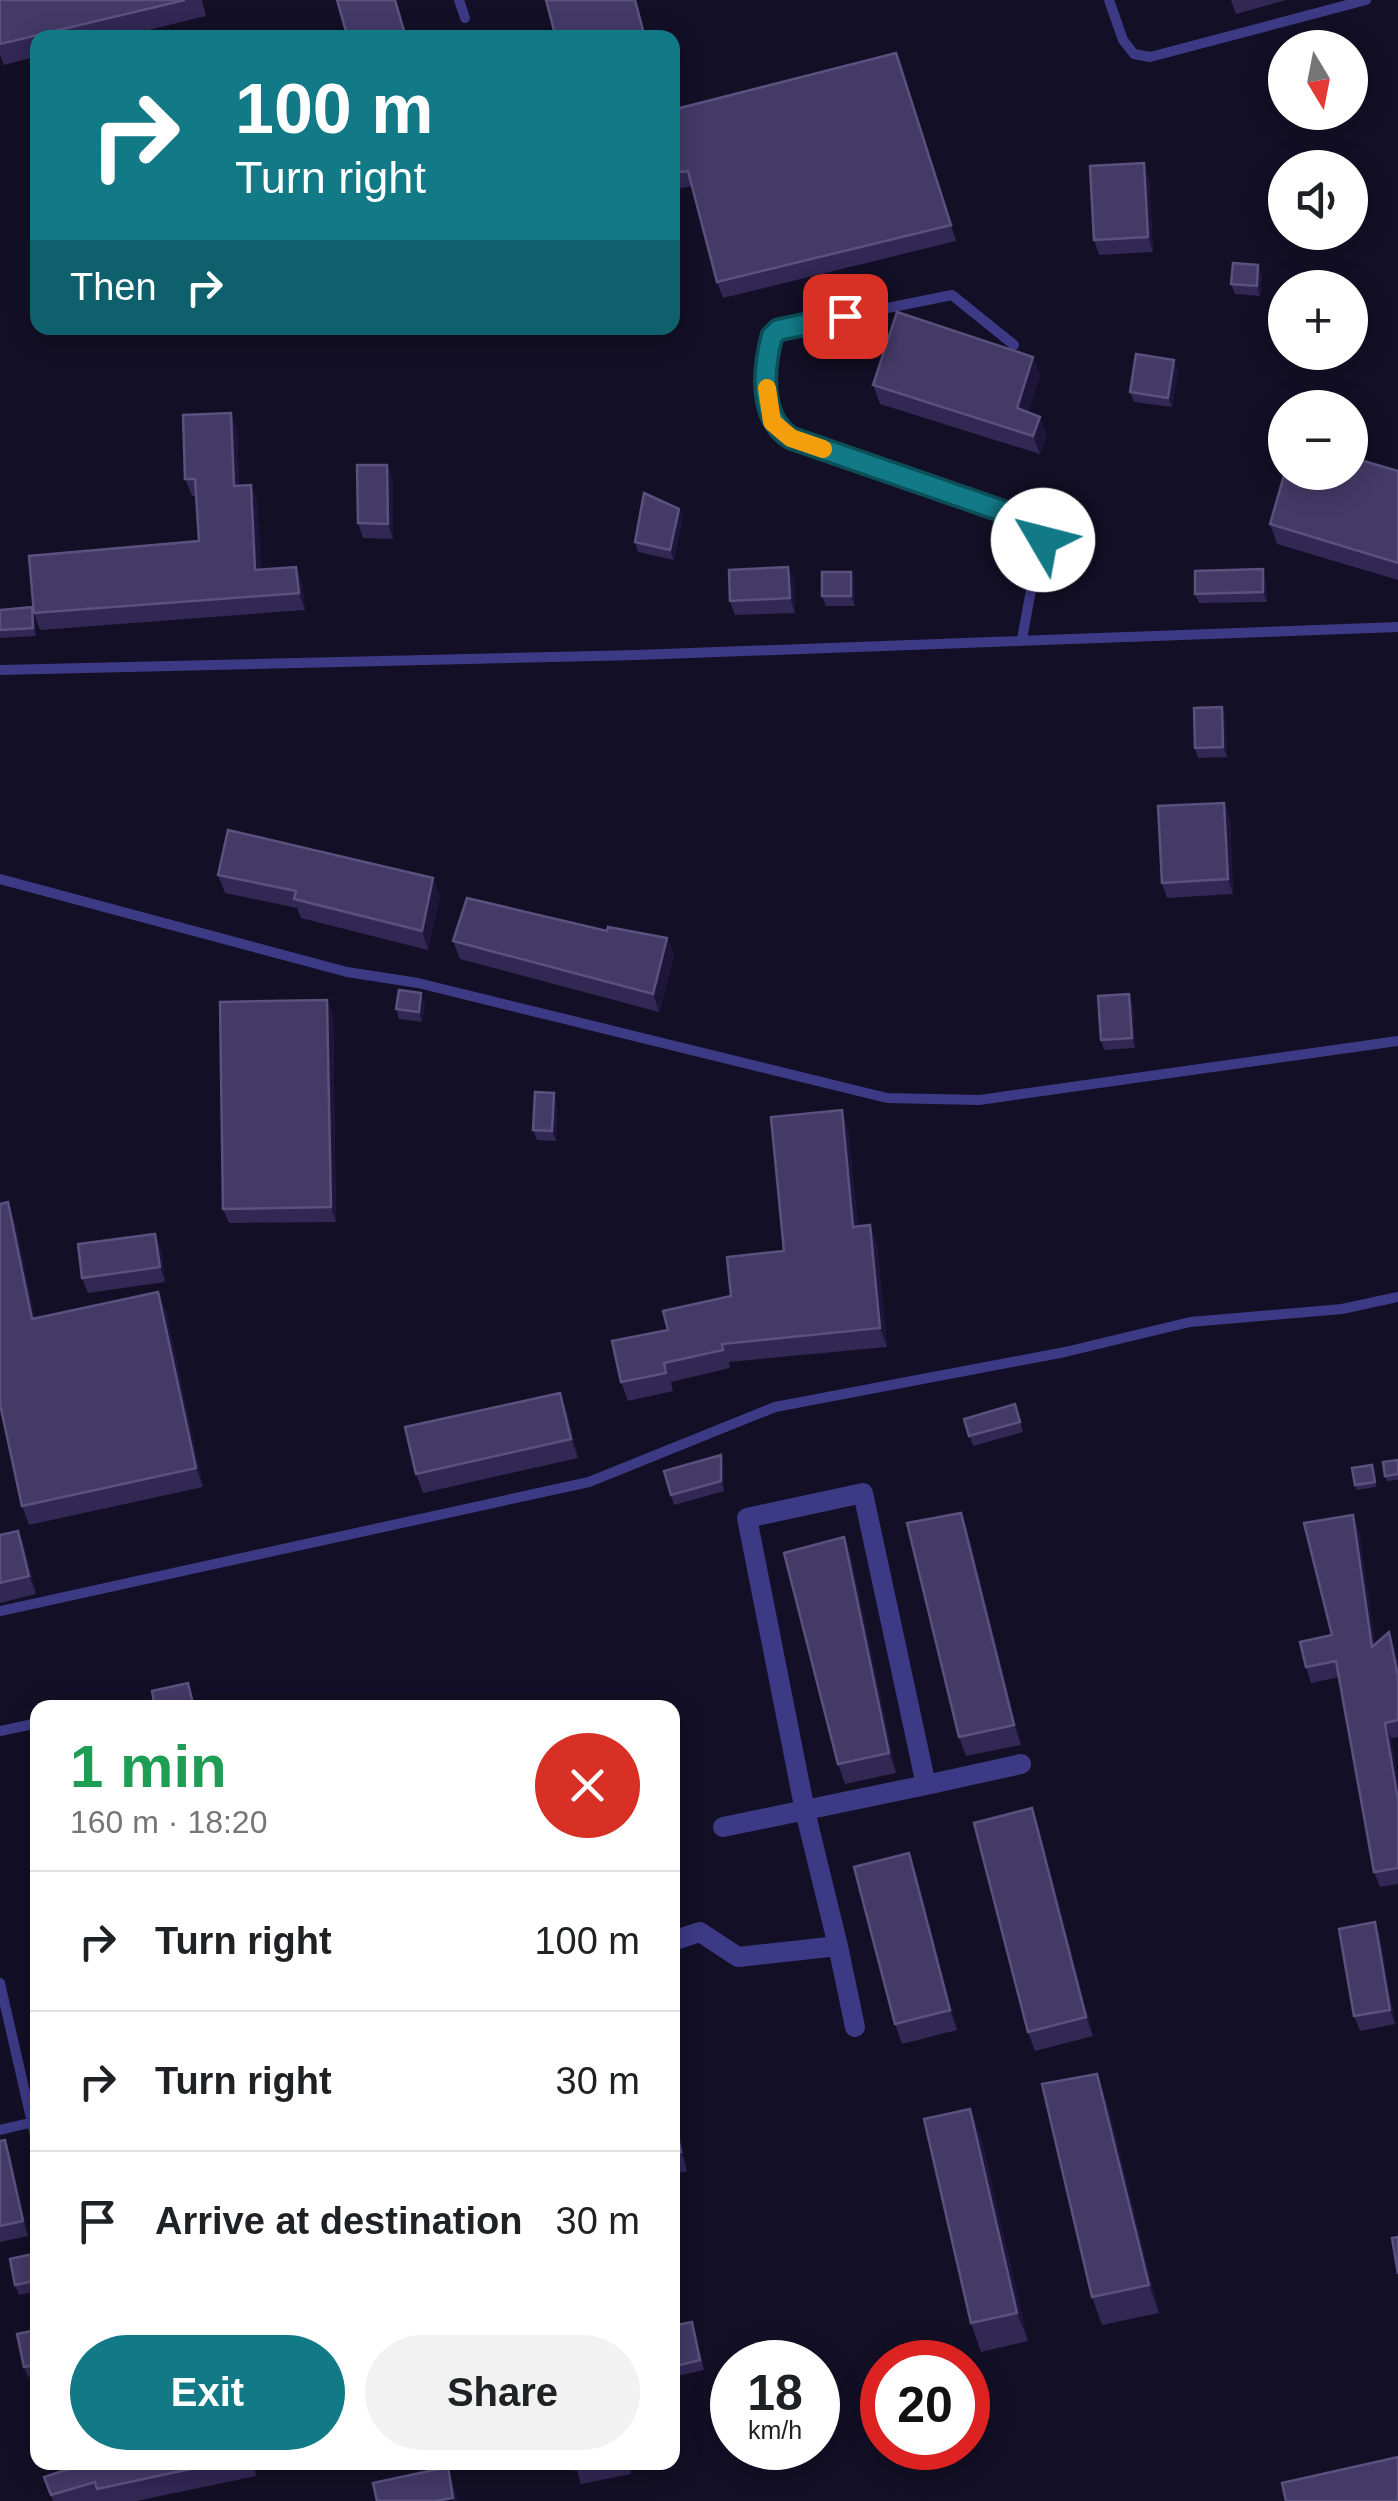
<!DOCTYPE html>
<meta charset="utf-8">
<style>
:root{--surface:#fff;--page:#f2f2f2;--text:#202124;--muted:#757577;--line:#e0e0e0;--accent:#127987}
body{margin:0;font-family:Arial,sans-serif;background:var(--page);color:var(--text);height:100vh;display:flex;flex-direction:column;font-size:38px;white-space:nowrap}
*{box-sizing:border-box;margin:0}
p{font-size:32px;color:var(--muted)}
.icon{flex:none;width:55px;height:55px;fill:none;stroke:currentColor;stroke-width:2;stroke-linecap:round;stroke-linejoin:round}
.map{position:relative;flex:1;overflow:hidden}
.drawer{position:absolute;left:30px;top:1700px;width:650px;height:770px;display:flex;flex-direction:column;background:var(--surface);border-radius:20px;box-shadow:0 5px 25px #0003}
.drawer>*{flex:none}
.guide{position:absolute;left:30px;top:30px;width:650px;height:305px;border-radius:20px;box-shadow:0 5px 25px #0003;background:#127987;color:#fff;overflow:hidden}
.needle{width:65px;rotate:170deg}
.tools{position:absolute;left:1268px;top:30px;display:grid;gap:20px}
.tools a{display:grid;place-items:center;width:100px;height:100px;border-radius:50%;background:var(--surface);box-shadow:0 5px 25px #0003;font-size:50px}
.speed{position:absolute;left:710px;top:2340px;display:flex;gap:20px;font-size:50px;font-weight:700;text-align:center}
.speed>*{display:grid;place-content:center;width:130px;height:130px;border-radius:50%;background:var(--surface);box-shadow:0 5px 25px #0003;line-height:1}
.speed small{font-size:25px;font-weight:400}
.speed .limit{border:15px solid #d22;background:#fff;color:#111}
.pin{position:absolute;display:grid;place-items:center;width:85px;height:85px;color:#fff;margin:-42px;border-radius:20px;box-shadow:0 5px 15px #0006}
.me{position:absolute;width:110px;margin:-55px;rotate:307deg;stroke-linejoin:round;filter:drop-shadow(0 0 8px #0008)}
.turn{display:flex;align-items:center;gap:35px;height:210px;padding:0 40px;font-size:45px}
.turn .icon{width:130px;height:130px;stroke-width:2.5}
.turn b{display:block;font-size:70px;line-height:85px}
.then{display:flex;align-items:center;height:95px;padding:0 40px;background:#0003;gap:20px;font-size:38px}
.round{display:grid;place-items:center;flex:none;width:105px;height:105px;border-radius:52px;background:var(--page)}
.overview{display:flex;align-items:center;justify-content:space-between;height:170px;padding:0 40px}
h1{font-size:60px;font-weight:700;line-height:75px;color:#1e9e55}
.cta{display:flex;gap:20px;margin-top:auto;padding:20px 40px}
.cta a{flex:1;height:115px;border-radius:60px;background:var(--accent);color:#fff;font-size:40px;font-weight:700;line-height:115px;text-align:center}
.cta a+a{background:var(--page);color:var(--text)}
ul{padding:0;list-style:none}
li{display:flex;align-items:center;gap:30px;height:140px;padding:0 40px;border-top:2px solid var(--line)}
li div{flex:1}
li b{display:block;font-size:38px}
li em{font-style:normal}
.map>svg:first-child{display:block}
</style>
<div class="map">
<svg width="1398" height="2501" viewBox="0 0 1398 2501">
<rect width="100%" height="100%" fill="#130f26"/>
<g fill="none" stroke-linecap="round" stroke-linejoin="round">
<g stroke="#3d3a85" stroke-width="10">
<polyline points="459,0 465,18"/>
<polyline points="1109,0 1123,40 1134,54 1150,57 1366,0"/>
<path d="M1014 345 952 295 778 330C763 347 761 404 773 423 777 430 785 435 791 439L1034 523 1042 530 1022 639"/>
<polyline points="0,670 637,655 1398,627"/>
<polyline points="0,879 347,972 418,983 887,1098 979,1100 1398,1041"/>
<polyline points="0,1611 589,1482 775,1407 1065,1352 1190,1322 1342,1309 1398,1297"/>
<polyline points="121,1708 123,1708"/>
<polyline points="0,1731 38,1723"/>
<polyline points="0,1983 38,2149"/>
<polyline points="0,2130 38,2121"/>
</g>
<g stroke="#3d3a85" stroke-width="20">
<polyline points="926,1785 1021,1764"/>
<polyline points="723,1827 926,1785 863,1493 747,1518 805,1811 838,1946"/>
<polyline points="672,1941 700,1932 738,1957 838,1946 855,2027"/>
</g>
</g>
<g fill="#312854">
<polygon points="0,0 202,0 206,16 116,38 38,38 38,56 4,65 0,55"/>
<polygon points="1231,0 1286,0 1236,14"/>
<polygon points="896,53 956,241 723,298 717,282 692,186 672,190 672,110"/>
<polygon points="1149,177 1153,252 1099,255 1094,240"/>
<polygon points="1258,265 1262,275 1260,296 1235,294 1231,284"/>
<polygon points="1033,357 1040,376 1028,412 1047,436 1040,454 880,404 873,385"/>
<polygon points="1178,370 1172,407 1134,402 1130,392"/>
<polygon points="231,413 237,430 239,486 251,485 257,502 261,570 296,567 302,584 305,610 40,630 34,613 199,541 196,496 192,496 185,479"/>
<polygon points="387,465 393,480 393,539 363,538 358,523"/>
<polygon points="1398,471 1398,580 1277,544 1270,524"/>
<polygon points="679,509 682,519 674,560 638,552 635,542"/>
<polygon points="788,567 794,581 795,613 735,615 730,601"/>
<polygon points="851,572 855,582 855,606 826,606 822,596"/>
<polygon points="1266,579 1267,602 1199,603 1195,594"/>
<polygon points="32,607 35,616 36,636 0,638 0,610"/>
<polygon points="1225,717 1227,757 1198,758 1195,748"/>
<polygon points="1224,803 1230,818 1233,894 1167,898 1162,883"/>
<polygon points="218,875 433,878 440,896 428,950 301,918 297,908 225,893"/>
<polygon points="607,931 667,938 674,955 659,1012 460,959 453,941"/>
<polygon points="327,1000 333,1015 336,1222 229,1223 223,1209"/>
<polygon points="425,1003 422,1022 399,1019 396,1009"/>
<polygon points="1133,1004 1135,1048 1104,1050 1101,1040"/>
<polygon points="557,1102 556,1141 537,1140 533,1130"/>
<polygon points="848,1129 858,1226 870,1225 877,1244 887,1347 729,1362 730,1368 671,1382 673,1391 628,1401 621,1382 668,1330 731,1296 784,1251"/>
<polygon points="15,1222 35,1319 166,1311 203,1487 29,1525 22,1506"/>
<polygon points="161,1248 165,1282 88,1293 82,1278"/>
<polygon points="560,1393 567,1412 578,1458 423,1493 416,1474"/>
<polygon points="1015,1404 1023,1432 973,1446 964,1419"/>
<polygon points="721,1455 724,1464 724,1491 674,1505 671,1495"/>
<polygon points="1398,1460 1398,1480 1387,1481 1385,1476"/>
<polygon points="1372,1465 1376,1487 1357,1490 1355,1485"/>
<polygon points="961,1513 968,1533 1021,1745 966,1756 959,1737"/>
<polygon points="18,1531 25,1549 36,1594 0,1603 0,1535"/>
<polygon points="1359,1531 1375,1644 1395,1648 1398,1662 1398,1737 1391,1738 1398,1781 1398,1884 1380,1887 1374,1872 1339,1677 1311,1683 1306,1667 1332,1635"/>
<polygon points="844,1537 851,1556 896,1773 845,1784 838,1764"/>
<polygon points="1032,1808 1039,1828 1093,2036 1035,2051 1028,2032"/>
<polygon points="916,1872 957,2030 902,2044 895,2024"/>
<polygon points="1375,1922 1380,1937 1395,2024 1360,2031 1354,2016"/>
<polygon points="672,2097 687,2171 672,2174"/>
<polygon points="1107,2102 1159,2313 1102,2325 1092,2297"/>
<polygon points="970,2109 981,2137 1028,2341 981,2352 971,2323"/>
<polygon points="0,2141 10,2154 28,2236 0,2242"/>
<polygon points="38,2255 38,2291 19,2295 15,2285"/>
<polygon points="672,2326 695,2332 704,2370 672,2377"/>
<polygon points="38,2333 38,2375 28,2377 24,2367"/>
<polygon points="90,2462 253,2462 256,2476 136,2501 53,2501 44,2477"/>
<polygon points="574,2462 629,2462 631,2474 581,2484"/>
</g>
<g fill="#1d163a">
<polygon points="1144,163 1149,177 1153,252 1148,237"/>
<polygon points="1258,265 1262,275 1260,296 1257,286"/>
<polygon points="1033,357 1040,376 1023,427 1017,408"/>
<polygon points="1174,360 1178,370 1172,407 1168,398"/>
<polygon points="231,413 237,430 240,503 234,486"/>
<polygon points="1040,417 1047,436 1040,454 1033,436"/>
<polygon points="387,465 393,480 393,539 388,524"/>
<polygon points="251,485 257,502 262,587 255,570"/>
<polygon points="679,509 682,519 674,560 670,550"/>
<polygon points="296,567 302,584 305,610 299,593"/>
<polygon points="788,567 794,581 795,613 790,598"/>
<polygon points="1263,569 1266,579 1267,602 1263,592"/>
<polygon points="851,572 855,582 855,606 851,596"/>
<polygon points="32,607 35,616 36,636 33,628"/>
<polygon points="1222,707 1225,717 1227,757 1223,747"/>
<polygon points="1224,803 1230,818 1233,894 1228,879"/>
<polygon points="433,878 440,896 428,950 422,931"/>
<polygon points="667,938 674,955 659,1012 653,994"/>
<polygon points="421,993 425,1003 422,1022 419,1012"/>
<polygon points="1129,994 1133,1004 1135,1048 1132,1038"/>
<polygon points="327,1000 333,1015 336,1222 331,1207"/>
<polygon points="554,1093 557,1102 556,1141 552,1131"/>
<polygon points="842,1110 848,1129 860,1245 853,1227"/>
<polygon points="8,1202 15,1222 39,1339 32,1319"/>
<polygon points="870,1225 877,1244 887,1347 880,1328"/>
<polygon points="155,1234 161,1248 165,1282 160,1267"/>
<polygon points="158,1292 166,1311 203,1487 196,1468"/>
<polygon points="560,1393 567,1412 578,1458 571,1439"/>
<polygon points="721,1455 724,1464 724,1491 721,1481"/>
<polygon points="961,1513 968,1533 1021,1745 1014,1725"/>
<polygon points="1353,1515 1359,1531 1378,1663 1372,1647"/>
<polygon points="18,1531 25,1549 36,1594 29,1576"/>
<polygon points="844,1537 851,1556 896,1773 889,1753"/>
<polygon points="1389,1632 1395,1648 1398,1662 1398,1676"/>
<polygon points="1385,1723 1391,1738 1398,1781 1398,1800"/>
<polygon points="1032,1808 1039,1828 1093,2036 1086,2017"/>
<polygon points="909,1853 916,1872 957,2030 950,2010"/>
<polygon points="1375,1922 1380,1937 1395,2024 1390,2010"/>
<polygon points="1097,2074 1107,2102 1159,2313 1149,2285"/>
<polygon points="672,2097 687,2171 681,2152 672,2112"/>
<polygon points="970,2109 981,2137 1028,2341 1017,2313"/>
<polygon points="5,2140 10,2154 28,2236 23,2221"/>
<polygon points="448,2467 453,2481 457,2501 454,2501 453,2498"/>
</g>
<g fill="#433a66" stroke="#5a527e" stroke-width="2.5">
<polygon points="0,0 185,0 0,44"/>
<polygon points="337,0 395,0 406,38 348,38"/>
<polygon points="546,0 635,0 645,38 556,38"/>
<polygon points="896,53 951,225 717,282 688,171 672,173 672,110"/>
<polygon points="1144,163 1148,237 1094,240 1090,166"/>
<polygon points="1233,263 1258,265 1257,286 1231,284"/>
<polygon points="897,312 1033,357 1017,408 1040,417 1033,436 873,385"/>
<polygon points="1136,354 1174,360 1168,398 1130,392"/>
<polygon points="231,413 234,486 251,485 255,570 296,567 299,593 34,613 29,556 199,541 195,479 185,479 183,415"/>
<polygon points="1350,457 1398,471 1398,563 1270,524 1285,472 1350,472"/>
<polygon points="357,465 387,465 388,524 358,523"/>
<polygon points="644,493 679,509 670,550 635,542"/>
<polygon points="788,567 790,598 730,601 729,570"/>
<polygon points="1263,569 1263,592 1195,594 1195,571"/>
<rect x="822" y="572" width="29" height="24"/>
<polygon points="32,607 33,628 0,630 0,610"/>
<polygon points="1222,707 1223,747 1195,748 1194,708"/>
<polygon points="1224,803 1228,879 1162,883 1158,806"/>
<polygon points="228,830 433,878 422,931 294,899 296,891 218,875"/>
<polygon points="467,898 607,931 608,927 667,938 653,994 453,941"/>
<polygon points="399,990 421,993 419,1012 396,1009"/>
<polygon points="1129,994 1132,1038 1101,1040 1098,996"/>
<polygon points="327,1000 331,1207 223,1209 220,1002"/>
<polygon points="535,1092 554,1093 552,1131 533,1130"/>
<polygon points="842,1110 853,1227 870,1225 880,1328 722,1344 723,1350 664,1363 666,1373 621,1382 612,1341 668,1330 663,1311 731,1296 727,1257 784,1251 771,1117"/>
<polygon points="8,1202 32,1319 158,1292 196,1468 22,1506 0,1404 0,1204"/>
<polygon points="155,1234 160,1267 82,1278 78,1244"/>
<polygon points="560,1393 571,1439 416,1474 405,1427"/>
<polygon points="1015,1404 1020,1422 969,1436 964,1419"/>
<polygon points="721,1455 721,1481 671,1495 664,1471"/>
<polygon points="1398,1460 1398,1474 1385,1476 1383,1462"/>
<polygon points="1372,1465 1375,1482 1355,1485 1352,1468"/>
<polygon points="961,1513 1014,1725 959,1737 907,1523"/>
<polygon points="1353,1515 1372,1647 1389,1632 1398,1676 1398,1720 1385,1723 1398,1800 1398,1868 1374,1872 1336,1661 1306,1667 1300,1642 1332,1635 1304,1523"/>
<polygon points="18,1531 29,1576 0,1583 0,1535"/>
<polygon points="844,1537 889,1753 838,1764 784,1553"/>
<polygon points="188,1683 194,1708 155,1708 152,1691"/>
<polygon points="1032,1808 1086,2017 1028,2032 974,1823"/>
<polygon points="909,1853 950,2010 895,2024 854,1867"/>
<polygon points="1375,1922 1390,2010 1354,2016 1339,1929"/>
<polygon points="1097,2074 1149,2285 1092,2297 1042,2084"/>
<polygon points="970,2109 1017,2313 971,2323 924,2119"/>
<polygon points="672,2112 681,2152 672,2154"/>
<polygon points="5,2140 23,2221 0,2226 0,2141"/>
<polygon points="1398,2237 1398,2274 1392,2238"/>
<polygon points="37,2253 38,2280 15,2285 10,2259"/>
<polygon points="692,2322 700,2360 672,2367 672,2326"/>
<polygon points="36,2330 38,2364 24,2367 17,2334"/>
<polygon points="1398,2457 1398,2501 1286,2501 1282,2483"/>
<polygon points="90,2462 223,2462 97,2489 95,2482 51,2495 44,2477"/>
<polygon points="574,2462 611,2462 575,2469"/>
<polygon points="448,2467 453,2498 435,2501 377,2501 373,2483"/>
</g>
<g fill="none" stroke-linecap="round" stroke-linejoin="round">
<defs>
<path id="route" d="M845 316 778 330 772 336C763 370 759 418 791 438L1034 522 1042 530 1043 540"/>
</defs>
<use href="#route" stroke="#0c4f58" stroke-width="25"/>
<use href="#route" stroke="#127987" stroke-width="18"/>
<polyline stroke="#f59e0b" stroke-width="18" points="767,388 772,422 791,438 823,449"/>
</g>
</svg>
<div class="tools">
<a><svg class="needle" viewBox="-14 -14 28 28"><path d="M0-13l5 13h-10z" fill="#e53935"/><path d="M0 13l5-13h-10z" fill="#757577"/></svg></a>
<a><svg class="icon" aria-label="sound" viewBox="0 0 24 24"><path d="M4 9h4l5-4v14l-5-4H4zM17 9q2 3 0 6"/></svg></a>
<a>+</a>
<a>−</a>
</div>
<div class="speed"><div>18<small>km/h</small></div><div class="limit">20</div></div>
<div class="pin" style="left:845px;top:316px;background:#d93025"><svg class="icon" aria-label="arrive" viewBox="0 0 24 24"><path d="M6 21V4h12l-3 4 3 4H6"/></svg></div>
<svg class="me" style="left:1043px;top:540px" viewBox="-20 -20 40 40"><circle r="19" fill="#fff"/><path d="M0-13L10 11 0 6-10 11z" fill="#127987"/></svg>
<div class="guide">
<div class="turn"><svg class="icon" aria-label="right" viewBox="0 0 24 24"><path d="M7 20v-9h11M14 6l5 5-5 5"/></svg><div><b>100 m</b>Turn right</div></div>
<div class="then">Then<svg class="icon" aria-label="right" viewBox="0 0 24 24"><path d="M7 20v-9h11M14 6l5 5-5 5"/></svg></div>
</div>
<section class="drawer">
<div class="overview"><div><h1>1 min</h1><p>160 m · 18:20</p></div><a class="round" style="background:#d93025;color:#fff"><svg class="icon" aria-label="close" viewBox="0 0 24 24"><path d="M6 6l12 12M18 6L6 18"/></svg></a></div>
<ul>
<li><svg class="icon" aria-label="right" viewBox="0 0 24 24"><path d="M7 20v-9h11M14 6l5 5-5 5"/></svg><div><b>Turn right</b></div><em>100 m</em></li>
<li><svg class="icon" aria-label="right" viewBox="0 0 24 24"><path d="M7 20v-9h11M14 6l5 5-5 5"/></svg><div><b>Turn right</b></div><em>30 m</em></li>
<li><svg class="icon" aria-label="arrive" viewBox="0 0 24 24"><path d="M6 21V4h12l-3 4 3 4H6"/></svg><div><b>Arrive at destination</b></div><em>30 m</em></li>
</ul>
<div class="cta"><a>Exit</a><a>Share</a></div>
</section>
</div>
